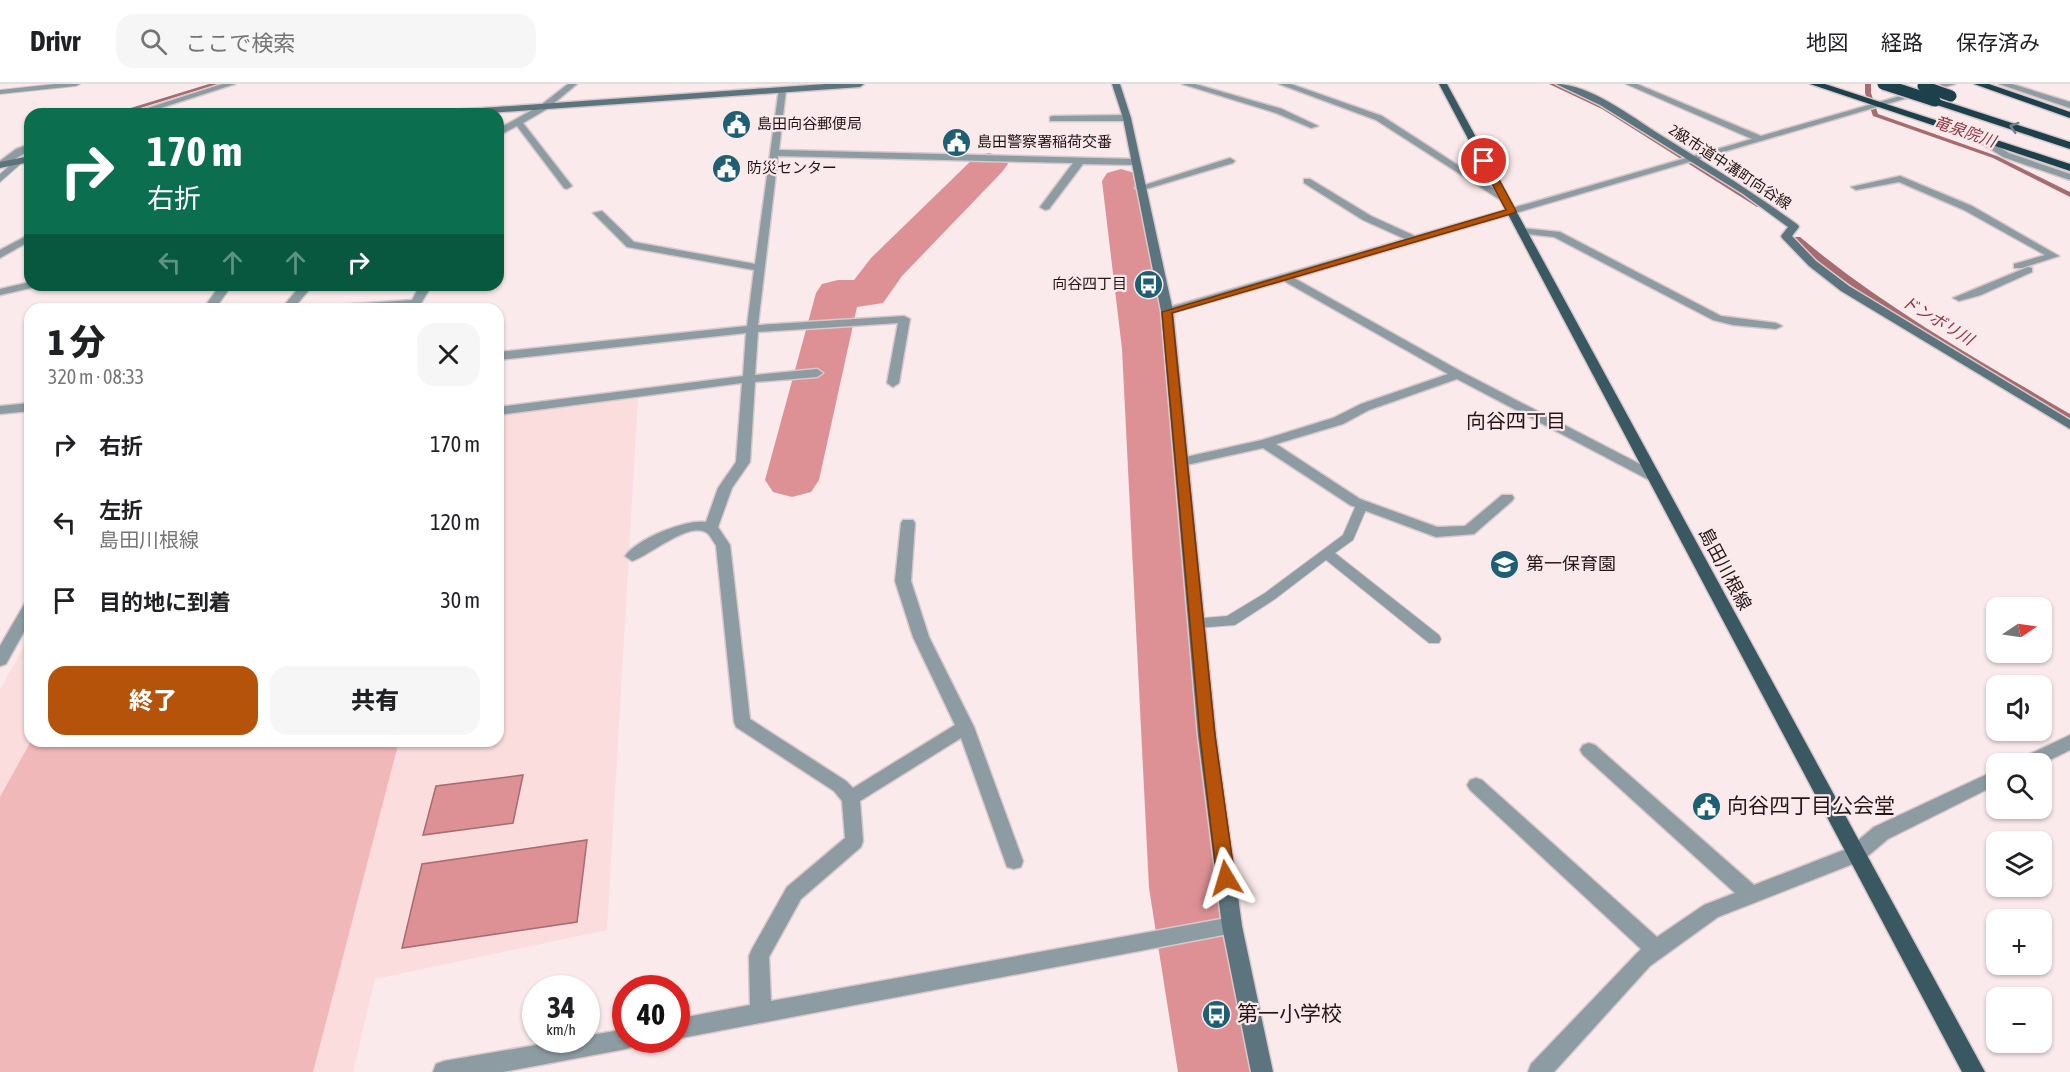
<!DOCTYPE html>
<html lang="ja">
<meta charset="utf-8">
<style>
:root{--surface:#fff;--page:#f6f6f6;--text:#202124;--muted:#757577;--line:#e0e0e0;--accent:#b45309}
body{margin:0;font-family:"Asap Condensed","Noto Sans JP",sans-serif;background:var(--page);color:var(--text);height:100vh;display:flex;flex-direction:column;font-size:22px;white-space:nowrap}
*{box-sizing:border-box;margin:0}
p{font-size:20px;color:var(--muted)}
.icon{flex:none;width:33px;height:33px;fill:none;stroke:currentColor;stroke-width:2;stroke-linecap:round;stroke-linejoin:round}
.map{position:relative;flex:1;overflow:hidden}
.panel{position:absolute;left:24px;top:219px;width:480px;height:444px;display:flex;flex-direction:column;background:var(--surface);border-radius:18px;box-shadow:0 2px 4px #0004}
.panel>*{flex:none}
.hud{position:absolute;left:24px;top:24px;width:480px;height:183px;border-radius:18px;box-shadow:0 2px 4px #0004;background:#0b6e4f;color:#fff;overflow:hidden}
.needle{width:39px;rotate:77deg}
.controls{position:absolute;left:1986px;top:513px;display:grid;gap:12px}
.controls a{display:grid;place-items:center;width:66px;height:66px;border-radius:12px;background:var(--surface);box-shadow:0 2px 4px #0004;font-size:30px}
.speed{position:absolute;left:522px;top:891px;display:flex;gap:12px;font-size:30px;font-weight:700;text-align:center}
.speed>*{display:grid;place-content:center;width:78px;height:78px;border-radius:50%;background:var(--surface);box-shadow:0 2px 4px #0004;line-height:1}
.speed small{font-size:15px;font-weight:400}
.speed .limit{border:9px solid #d22;background:#fff;color:#111}
.pin{position:absolute;display:grid;place-items:center;width:51px;height:51px;color:#fff;margin:-26px;border:3px solid #fff;border-radius:50%;box-shadow:0 2px 6px #0007}
.me{position:absolute;width:66px;margin:-33px;rotate:353deg;stroke-linejoin:round;filter:drop-shadow(0 0 4px #0008)}
.turn{display:flex;align-items:center;gap:21px;height:126px;padding:0 24px;font-size:27px}
.turn .icon{width:78px;height:78px;stroke-width:2.5}
.turn b{display:block;font-size:42px;line-height:51px}
.lanes{display:flex;align-items:center;height:57px;padding:0 24px;background:#0003;justify-content:center;gap:30px;direction:ltr}
.lanes .off{opacity:.35}
.round{display:grid;place-items:center;flex:none;width:63px;height:63px;border-radius:18px;background:var(--page)}
.overview{display:flex;align-items:center;justify-content:space-between;height:102px;padding:0 24px}
h1{font-size:36px;font-weight:800;line-height:45px}
.cta{display:flex;gap:12px;margin-top:auto;padding:12px 24px}
.cta a{flex:1;height:69px;border-radius:18px;background:var(--accent);color:#fff;font-size:24px;font-weight:800;line-height:69px;text-align:center}
.cta a+a{background:var(--page);color:var(--text)}
ul{padding:0;list-style:none}
li{display:flex;align-items:center;gap:18px;height:78px;padding:0 24px}
li div{flex:1}
li b{display:block;font-size:22px}
li em{font-style:normal}
header{display:flex;align-items:center;gap:36px;box-sizing:border-box;height:84px;padding:0 30px;background:var(--surface);border-bottom:2px solid var(--line)}
header strong{font-size:28px}
nav{display:flex;gap:33px;margin-inline-start:auto;font-size:21px}
.search{width:420px;height:54px;background:var(--page);display:flex;align-items:center;gap:15px;box-sizing:border-box;padding:0 21px;border-radius:18px;color:var(--muted);font-size:22px}
.map>svg:first-child{display:block}
</style>
<header>
<strong>Drivr</strong>
<div class="search"><svg class="icon" aria-label="search" viewBox="0 0 24 24"><circle cx="10" cy="10" r="6"/><path d="M15 15l6 6"/></svg>ここで検索</div>
<nav><a>地図</a><a>経路</a><a>保存済み</a></nav>
</header>
<div class="map">
<svg width="2070" height="988" viewBox="0 0 2070 988">
<rect width="100%" height="100%" fill="#fbeaeb"/>
<polygon fill="#fbddde" points="638,314 607,846 375,895 353,988 0,988 0,606 30,551 30,657 498,657 498,331"/>
<polygon fill="#f1b8ba" points="31,657 399,657 313,988 0,988 0,713"/>
<g fill="#dd9195" stroke="#a66c6f" stroke-width="1.5">
<polygon points="523,691 513,739 423,751 436,702"/>
<polygon points="587,756 577,838 402,864 422,780"/>
</g>
<g fill="none" stroke-linecap="round" stroke-linejoin="round">
<g fill="#a66c6f" fill-rule="evenodd">
<polygon points="209,0 218,0 121,30 111,30"/>
<polygon points="1549,0 1557,0 1606,23 1762,122 1757,123 1602,25"/>
<polygon points="1865,0 1871,0 1871,9 1878,30 1997,72 2070,108 2070,113 1993,74 1873,32 1865,9"/>
<path d="M1794 153H1800C1883 223 1977 275 2070 330V337L1961 274 1891 230 1825 183 1794 157Z"/>
</g>
<g fill="#dd9195" fill-rule="evenodd">
<polygon points="989,69 1002,72 1008,80 1002,88 902,192 883,219 857,223 819,396 811,408 792,413 773,408 765,396 816,209 822,200 838,196 854,196 871,174 976,72"/>
<polygon points="1121,85 1135,89 1140,97 1170,265 1225,804 1264,988 1178,988 1149,804 1122,265 1102,97 1107,89"/>
</g>
<defs>
<g id="lane">
<polygon points="55,0 80,0 76,2 0,10 0,6"/>
<polygon points="17,75 24,77 0,98 0,90"/>
<polygon points="1362,417 1368,421 1353,456 1335,469 1439,551 1441,555 1439,559 1429,559 1326,476 1275,515 1235,541 1197,544 1192,543 1190,539 1192,535 1227,532 1265,509 1343,451 1356,421"/>
</g>
<g id="street">
<polygon points="222,0 235,0 142,30 129,30"/>
<polygon points="568,0 577,0 547,25 523,39 572,102 567,105 564,104 517,42 498,52 498,45 541,21"/>
<polygon points="1182,0 1195,0 1282,25 1318,42 1311,44 1276,29"/>
<polygon points="1279,0 1291,0 1382,32 1510,115 1502,117 1376,36"/>
<polygon points="1626,0 1637,0 1761,52 1942,0 1955,0 1294,194 1462,288 1659,390 1661,393 1659,396 1649,396 1457,295 1369,326 1343,340 1276,360 1360,415 1437,443 1465,442 1502,411 1512,411 1514,414 1512,417 1474,450 1436,453 1350,421 1263,364 1182,382 1177,381 1175,378 1177,375 1262,356 1333,334 1361,320 1448,290 1284,197 1171,229 1163,229 1163,225 1405,155 1363,136 1304,99 1304,95 1310,95 1371,132 1415,152 1752,55"/>
<polygon points="1999,0 2012,0 2070,18 2070,24"/>
<path d="M779 4 786 6 779 66 1135 75 1140 78 1135 81 1083 80 1049 125 1045 126 1040 123 1073 79 778 72 758 241 904 232 910 235 899 299 893 303 887 299 898 239 758 248 755 291 817 285 823 289 817 293 755 298 750 378 732 404 718 443 730 461 750 635 846 697 853 704 955 641 913 553 895 497 901 439 903 436H913L915 439 911 497 929 553 974 643 1023 777 1021 783 1014 785 1007 783 961 654 860 717 863 757 861 763 801 815 769 873 771 917 1232 833 1239 836 1242 842 1239 848 676 955V935L750 921 749 872 752 865 787 803 845 754 842 717 834 707 736 643 734 638 716 461C713 458 711 452 707 449 690 436 649 472 632 477L625 472C637 455 685 435 706 438L718 404 736 378 742 299 498 331V323L743 292 746 249 498 276V268L747 242 754 186 627 163 593 129 602 127 634 158 755 180Z"/>
<polygon points="1053,32 1127,31 1131,34 1127,37 1050,37 1050,33"/>
<polygon points="1979,51 2009,69 2070,90 2070,96 2003,73 1976,56 1974,54"/>
<polygon points="30,60 30,66 0,84 0,77 16,65"/>
<polygon points="1230,74 1235,77 1233,79 1143,106 1135,104"/>
<polygon points="1900,92 1972,122 2059,172 2022,184 2014,184 2014,180 2045,171 1964,126 1899,98 1856,106 1851,103"/>
<polygon points="1522,144 1560,148 1721,232 1776,239 1782,242 1776,245 1733,241 1713,236 1554,153 1518,149 1517,147"/>
<polygon points="30,150 30,157 0,174 0,166"/>
<polygon points="2028,183 2032,184 2032,188 1981,211 1959,217 1953,214"/>
<polygon points="30,198 30,201 37,201 35,203 0,211 0,205"/>
<polygon points="220,201 232,201 215,225 203,225"/>
<polygon points="301,201 313,201 293,225 281,225"/>
<polygon points="420,201 432,201 420,221 416,222 316,225 322,222 412,216"/>
<polygon points="30,319 30,327 0,330 0,322"/>
<polygon points="30,518 30,537 6,580 0,582 0,562 25,519"/>
<polygon points="2070,651 2070,666 2042,680 2017,680 2019,675"/>
<polygon points="1589,659 1595,661 1754,801 1849,764 1874,743 1996,686 1996,701 1888,755 1863,776 1718,833 1650,882 1554,988 1528,988 1531,980 1641,865 1470,706 1467,701 1470,696 1476,694 1482,696 1657,853 1704,821 1735,809 1583,671 1580,666 1583,661"/>
<polygon points="626,945 626,956 636,956 633,962 626,965 503,988 433,988 436,980 444,977 565,956 586,956 586,952"/>
</g>
<g id="secondary">
<polygon points="825,0 864,0 860,3 476,30 435,30 439,27"/>
<polygon points="1112,0 1120,0 1131,34 1173,227 1216,652 1242,842 1273,988 1251,988 1222,842 1198,652 1161,227 1123,34"/>
<path d="M1556 0C1589 0 1631 32 1659 50 1706 79 1753 108 1798 141L1799 143 1792 152 1816 177 1849 202 2070 336V345L1841 207 1809 182 1782 154 1781 152 1788 143 1743 110 1600 21Z"/>
<polygon points="30,72 30,78 0,84 0,78"/>
</g>
<polygon id="primary" points="1439,0 1447,0 1985,988 1962,988"/>
<g id="highway">
<polygon points="1810,0 1825,0 2070,80 2070,87"/>
<polygon points="1974,0 1989,0 2070,28 2070,34"/>
<polygon points="1935,14 2070,58 2070,65 1931,19 1930,17"/>
</g>
</defs>
<use href="#lane" stroke="#d9c8c9" stroke-width="2"/>
<use href="#street" stroke="#d9c8c9" stroke-width="3"/>
<use href="#secondary" stroke="#d9c8c9" stroke-width="3"/>
<use href="#primary" stroke="#d9c8c9" stroke-width="3"/>
<use href="#highway" stroke="#d9c8c9" stroke-width="3"/>
<use href="#lane" fill="#8c9ca2" fill-rule="evenodd"/>
<use href="#street" fill="#8c9ca2" fill-rule="evenodd"/>
<use href="#secondary" fill="#5c747d" fill-rule="evenodd"/>
<use href="#primary" fill="#3a5862" fill-rule="evenodd"/>
<use href="#highway" fill="#1c404c" fill-rule="evenodd"/>
<defs>
<g id="highway-bridge">
<polyline points="1883,0 1935,17"/>
<polyline points="1923,2 1951,12"/>
</g>
</defs>
<use href="#highway-bridge" stroke="#d9c8c9" stroke-width="14" stroke-linecap="butt"/>
<use href="#highway-bridge" stroke="#1c404c" stroke-width="11"/>
</g>
<defs><path id="oneway-chevron" d="M-2-3.5L2.5 0L-2 3.5" fill="none" stroke-width="1.6" stroke-linecap="round" stroke-linejoin="round" transform="scale(1.5)"/></defs>
<use stroke="#75848c" href="#oneway-chevron" transform="translate(2014 43) rotate(-162)"/>
<polygon fill="#b45309" stroke="#753606" stroke-width="1.5" points="1484,74 1489,77 1516,127 1514,129 1172,229 1215,652 1235,794 1232,800 1226,802 1220,800 1217,794 1200,652 1162,228 1506,126 1480,77"/>
<defs>
<symbol id="civic-disc" viewBox="-11 -11 22 22"><circle r="9.5" fill="#1e5f74" stroke="#fbeaeb"/><path d="M-.6-6.5H3V-4.5H.6V-3L4-1V1h2V6H-6V1h2V-1L-.6-3ZM-1.2 2.5V6h2.4V2.5Z" fill="#fff"/></symbol>
<symbol id="bus-disc" viewBox="-11 -11 22 22"><circle r="9.5" fill="#1e5f74" stroke="#fbeaeb"/><path d="M-5-6H5V4H4V6H2V4H-2V6H-4V4H-5ZM-3.5-4V0h7V-4ZM-3.5 1.2v1.5H-2V1.2ZM2 1.2v1.5H3.5V1.2Z" fill="#fff"/></symbol>
<symbol id="school-disc" viewBox="-11 -11 22 22"><circle r="9.5" fill="#1e5f74" stroke="#fbeaeb"/><path d="M0-5L7-2L0 1L-7-2ZM-4 1L0 2.5L4 1V4Q0 6-4 4Z" fill="#fff"/></symbol>
</defs>
<g fill-rule="evenodd">
<use href="#civic-disc" x="720" y="24" width="33" height="33"/>
<use href="#civic-disc" x="940" y="42" width="33" height="33"/>
<use href="#civic-disc" x="710" y="68" width="33" height="33"/>
<use href="#bus-disc" x="1132" y="184" width="33" height="33"/>
<use href="#school-disc" x="1488" y="464" width="33" height="33"/>
<use href="#civic-disc" x="1690" y="706" width="33" height="33"/>
<use href="#bus-disc" x="1200" y="914" width="33" height="33"/>
</g>
<g text-anchor="middle" stroke-width="4.5" stroke-linejoin="round" paint-order="stroke">
<g font-size="15" fill="#241616" stroke="#fbeaeb" text-anchor="start">
<text x="757" y="45">島田向谷郵便局</text>
<text x="977" y="63">島田警察署稲荷交番</text>
<text x="747" y="89">防災センター</text>
<text x="1127" y="205" text-anchor="end">向谷四丁目</text>
</g>
<g font-size="15" fill="#241616" stroke="#fbeaeb">
<text transform="translate(1730 83) rotate(33)" y="5">2級市道中溝町向谷線</text>
</g>
<g font-size="16" font-style="italic" fill="#8f343f" stroke="#fbeaeb">
<text transform="translate(1965 47) rotate(19)" y="6">竜泉院川</text>
<text transform="translate(1938 236) rotate(31)" y="6">ドンボリ川</text>
</g>
<g font-size="18" fill="#241616" stroke="#fbeaeb" text-anchor="start">
<text x="1526" y="486">第一保育園</text>
</g>
<g font-size="18" fill="#241616" stroke="#fbeaeb">
<text transform="translate(1725 485) rotate(62)" y="6">島田川根線</text>
</g>
<g font-size="20" fill="#241616" stroke="#fbeaeb">
<text x="1516" y="344">向谷四丁目</text>
</g>
<g font-size="21" fill="#241616" stroke="#fbeaeb" text-anchor="start">
<text x="1727" y="729">向谷四丁目公会堂</text>
<text x="1237" y="937">第一小学校</text>
</g>
</g>
</svg>
<div class="controls">
<a><svg class="needle" viewBox="-14 -14 28 28"><path d="M0-13l5 13h-10z" fill="#e53935"/><path d="M0 13l5-13h-10z" fill="#757577"/></svg></a>
<a><svg class="icon" aria-label="sound" viewBox="0 0 24 24"><path d="M4 9h4l5-4v14l-5-4H4zM17 9q2 3 0 6"/></svg></a>
<a><svg class="icon" aria-label="search" viewBox="0 0 24 24"><circle cx="10" cy="10" r="6"/><path d="M15 15l6 6"/></svg></a>
<a><svg class="icon" aria-label="layers" viewBox="0 0 24 24"><path d="M12 4l9 5-9 5-9-5zM3 14l9 5 9-5"/></svg></a>
<a>+</a>
<a>−</a>
</div>
<div class="speed"><div>34<small>km/h</small></div><div class="limit">40</div></div>
<div class="pin" style="left:1484px;top:77px;background:#d93025"><svg class="icon" aria-label="arrive" viewBox="0 0 24 24"><path d="M6 21V4h12l-3 4 3 4H6"/></svg></div>
<svg class="me" style="left:1226px;top:794px" viewBox="-20 -20 40 40"><path d="M0-17L14 15 0 8-14 15z" fill="#b45309" stroke="#fff" stroke-width="4"/></svg>
<div class="hud">
<div class="turn"><svg class="icon" aria-label="right" viewBox="0 0 24 24"><path d="M7 20v-9h11M14 6l5 5-5 5"/></svg><div><b>170 m</b>右折</div></div>
<div class="lanes"><svg class="icon off" aria-label="left" viewBox="0 0 24 24"><path d="M17 20v-9H6M10 6l-5 5 5 5"/></svg><svg class="icon off" aria-label="ahead" viewBox="0 0 24 24"><path d="M12 20V5M6 11l6-6 6 6"/></svg><svg class="icon off" aria-label="ahead" viewBox="0 0 24 24"><path d="M12 20V5M6 11l6-6 6 6"/></svg><svg class="icon" aria-label="right" viewBox="0 0 24 24"><path d="M7 20v-9h11M14 6l5 5-5 5"/></svg></div>
</div>
<section class="panel">
<div class="overview"><div><h1>1 分</h1><p>320 m · 08:33</p></div><a class="round"><svg class="icon" aria-label="close" viewBox="0 0 24 24"><path d="M6 6l12 12M18 6L6 18"/></svg></a></div>
<ul>
<li><svg class="icon" aria-label="right" viewBox="0 0 24 24"><path d="M7 20v-9h11M14 6l5 5-5 5"/></svg><div><b>右折</b></div><em>170 m</em></li>
<li><svg class="icon" aria-label="left" viewBox="0 0 24 24"><path d="M17 20v-9H6M10 6l-5 5 5 5"/></svg><div><b>左折</b><p>島田川根線</p></div><em>120 m</em></li>
<li><svg class="icon" aria-label="arrive" viewBox="0 0 24 24"><path d="M6 21V4h12l-3 4 3 4H6"/></svg><div><b>目的地に到着</b></div><em>30 m</em></li>
</ul>
<div class="cta"><a>終了</a><a>共有</a></div>
</section>
</div>
